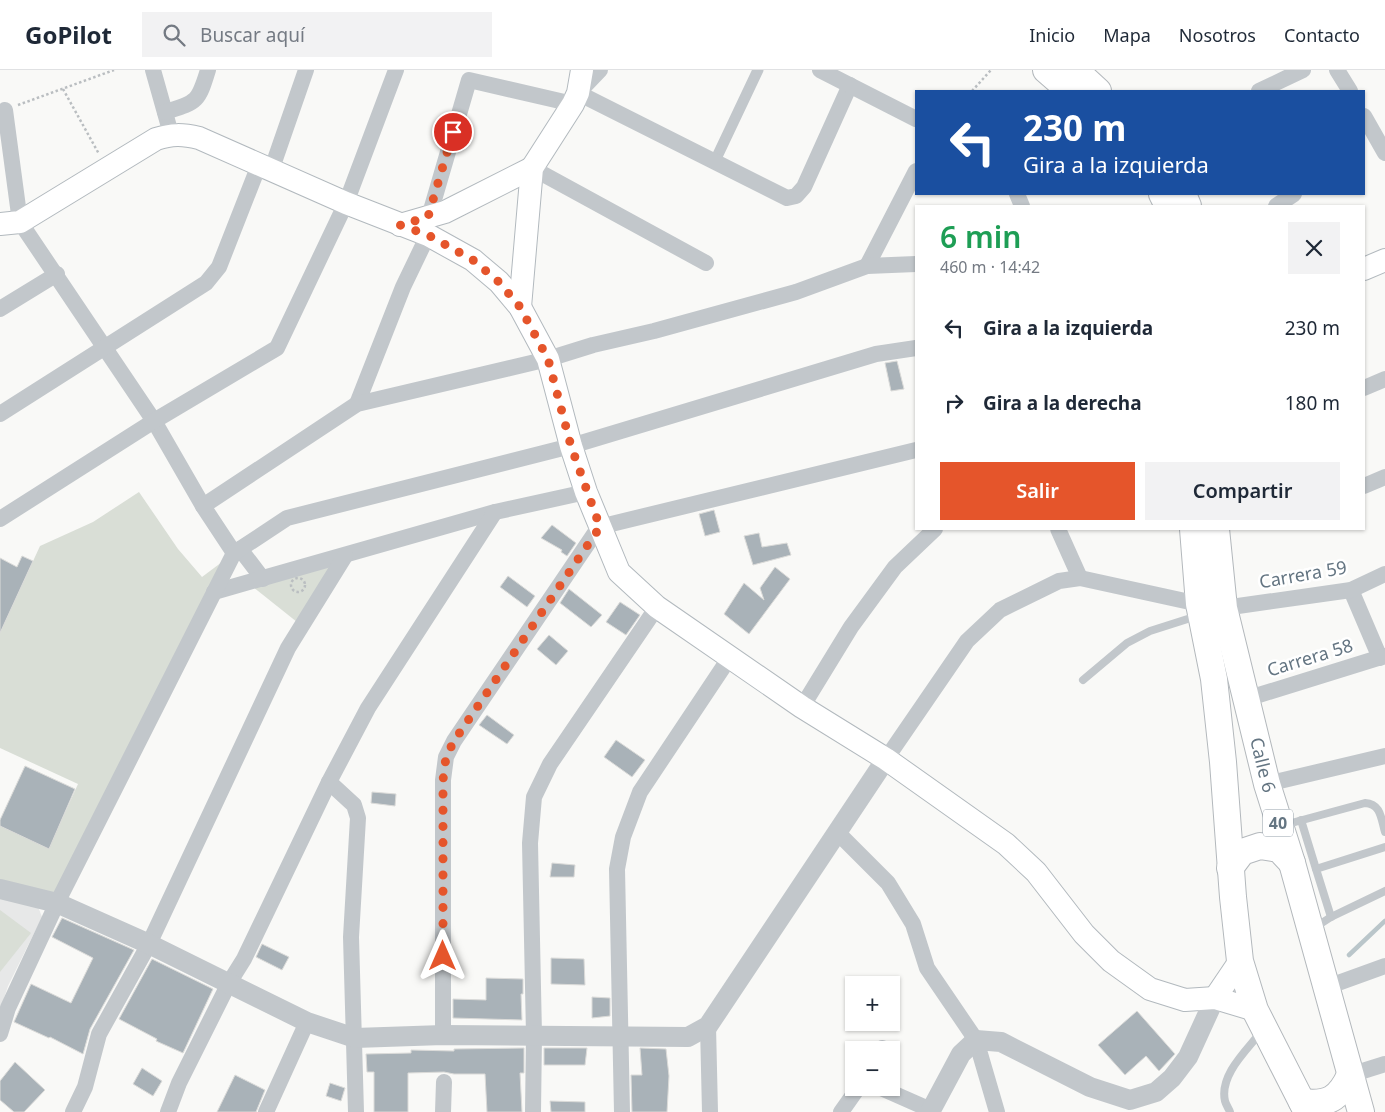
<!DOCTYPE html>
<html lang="es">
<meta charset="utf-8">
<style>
:root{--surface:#fff;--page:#f2f2f3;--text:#1f2937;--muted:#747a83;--line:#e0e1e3;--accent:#e5552b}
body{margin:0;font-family:"Noto Sans",sans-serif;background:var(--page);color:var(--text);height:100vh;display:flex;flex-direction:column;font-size:19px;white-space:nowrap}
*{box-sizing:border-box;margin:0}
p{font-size:16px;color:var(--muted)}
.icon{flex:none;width:28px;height:28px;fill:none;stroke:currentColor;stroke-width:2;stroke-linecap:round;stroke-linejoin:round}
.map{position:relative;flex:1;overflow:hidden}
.side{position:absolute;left:915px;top:135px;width:450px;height:325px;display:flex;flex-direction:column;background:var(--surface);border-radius:0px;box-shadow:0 1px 4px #0004}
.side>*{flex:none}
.top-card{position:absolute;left:915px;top:20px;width:450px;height:105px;border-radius:0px;box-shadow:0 1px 4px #0004;background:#1a4fa0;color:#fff;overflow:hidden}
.fabs{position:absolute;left:845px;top:906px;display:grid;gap:10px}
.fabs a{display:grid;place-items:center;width:55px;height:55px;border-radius:0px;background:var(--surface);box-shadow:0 1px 4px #0004;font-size:25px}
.pin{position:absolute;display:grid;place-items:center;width:42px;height:42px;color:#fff;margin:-21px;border:2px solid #fff;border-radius:50%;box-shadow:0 1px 5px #0007}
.me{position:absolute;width:55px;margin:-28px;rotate:0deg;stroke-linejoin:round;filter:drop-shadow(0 0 4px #0008)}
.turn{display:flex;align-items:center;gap:18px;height:105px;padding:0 25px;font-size:22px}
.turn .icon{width:65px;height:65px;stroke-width:2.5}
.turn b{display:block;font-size:35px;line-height:42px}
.round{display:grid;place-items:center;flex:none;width:52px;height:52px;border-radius:0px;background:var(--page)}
.summary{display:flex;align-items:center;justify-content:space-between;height:85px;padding:0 25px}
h1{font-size:30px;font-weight:600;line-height:38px;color:#1e9e55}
.button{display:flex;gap:10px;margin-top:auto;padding:10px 25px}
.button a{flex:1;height:58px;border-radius:0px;background:var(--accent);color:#fff;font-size:20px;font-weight:600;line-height:58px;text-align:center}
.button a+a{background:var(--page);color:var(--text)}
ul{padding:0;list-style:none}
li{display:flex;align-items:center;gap:15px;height:75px;padding:0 25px}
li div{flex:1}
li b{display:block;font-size:19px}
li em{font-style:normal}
header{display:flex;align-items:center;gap:30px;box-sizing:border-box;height:70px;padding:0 25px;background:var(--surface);border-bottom:1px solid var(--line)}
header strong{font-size:24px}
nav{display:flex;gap:28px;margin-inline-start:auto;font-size:18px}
.search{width:350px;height:45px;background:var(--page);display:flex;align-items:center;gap:12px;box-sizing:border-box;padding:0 18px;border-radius:0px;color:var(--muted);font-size:19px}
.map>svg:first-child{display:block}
</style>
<header>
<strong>GoPilot</strong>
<div class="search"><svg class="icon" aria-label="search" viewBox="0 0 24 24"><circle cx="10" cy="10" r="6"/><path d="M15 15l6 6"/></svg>Buscar aquí</div>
<nav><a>Inicio</a><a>Mapa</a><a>Nosotros</a><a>Contacto</a></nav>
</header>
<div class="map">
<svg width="1385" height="1042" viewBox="0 0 1385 1042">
<rect width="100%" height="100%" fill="#f9f9f7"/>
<polygon fill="#e7e8e8" points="0,824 37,834 42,847 8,916 0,940"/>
<g fill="#d9ded6">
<polygon points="139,422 178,479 202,507 234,483 54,825 0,812 0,756 49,778 78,714 0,678 0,563 40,476 93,452"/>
<polygon points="345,486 302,556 248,513"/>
<polygon points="0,840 31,863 0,902"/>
</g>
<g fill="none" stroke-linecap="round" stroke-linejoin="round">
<polyline stroke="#bac6ca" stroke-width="4.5" points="1349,885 1385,851"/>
</g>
<g fill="#a9b2b8" stroke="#dbdbd9">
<polygon points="897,291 904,319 891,321 885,293"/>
<polygon points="714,440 720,462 705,466 699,444"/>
<polygon points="552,455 576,473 567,486 561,482 562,480 541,468"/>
<polygon points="759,463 762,477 787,473 791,485 753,495 744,466"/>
<polygon points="22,486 33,491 0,563 0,488 17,497"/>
<polygon points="775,497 790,509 749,564 724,544 744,513 764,530 760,518"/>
<polygon points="508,506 535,526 527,537 500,517"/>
<polygon points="569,519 602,545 591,557 560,533"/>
<polygon points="620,532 640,545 626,565 606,552"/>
<polygon points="549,565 568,581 556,595 537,579"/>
<polygon points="487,645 514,665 507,674 479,655"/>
<polygon points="616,670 645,690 632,707 604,687"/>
<polygon points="25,696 75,719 49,779 0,756 0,750"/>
<polygon points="372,722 396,724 395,736 371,733"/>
<polygon points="552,793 575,795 574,807 550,807"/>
<polygon points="62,848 134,880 90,959 83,984 50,967 49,968 14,952 31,914 71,933 93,888 52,867"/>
<polygon points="262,874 289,887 282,900 256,887"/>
<polygon points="551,888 584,889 585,915 551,914"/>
<polygon points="152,889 213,919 183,983 156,971 157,969 119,949"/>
<polygon points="486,908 523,909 523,924 521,924 522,950 453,948 453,929 486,930"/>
<polygon points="592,927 610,928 610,946 592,948"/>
<polygon points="1137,941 1175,984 1159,1001 1146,986 1125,1005 1098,975"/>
<polygon points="524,978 524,1003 520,1003 522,1042 487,1042 485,1004 454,1004 444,1002 408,1003 408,1042 374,1042 374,1002 367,1002 366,984 411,983 411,980 454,981 454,979"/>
<polygon points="544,978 587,978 585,995 544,995"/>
<polygon points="640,978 666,979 669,1006 667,1042 632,1042 631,1005 642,1005"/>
<polygon points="15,992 45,1020 24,1042 14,1042 0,1030 0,1011"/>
<polygon points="142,998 162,1011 153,1026 133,1014"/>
<polygon points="235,1005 265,1020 256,1042 217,1042"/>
<polygon points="330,1013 345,1018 341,1031 326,1026"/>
<polygon points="550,1031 585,1032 585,1042 551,1042"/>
</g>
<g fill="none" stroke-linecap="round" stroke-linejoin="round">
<defs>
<g id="secondary">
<path d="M0 154 20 152 156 69C172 64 182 64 199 68L346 133 428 165 473 190 499 212 520 237 548 289 571 376 586 422 619 502 657 537 802 637 886 689 1006 774 1036 802 1084 864 1111 891 1150 919 1185 930 1215 928 1255 940"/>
<polyline points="400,155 445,142 532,98"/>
<polyline points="1364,199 1385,190"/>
<polyline points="520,237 532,98 573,34 578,23 582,0"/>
<polyline points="1215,928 1240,891"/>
</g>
<g id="trunk">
<polyline points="1046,0 1070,21"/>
<polyline points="1075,0 1098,21"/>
<polyline points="1162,124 1168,136"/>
<polyline points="1183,124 1188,136"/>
<polyline points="1193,459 1199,534 1214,609 1223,692 1233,827 1240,891 1255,940 1307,1042"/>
<path id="s1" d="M1216 459 1224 538 1267 714 1292 793 1361 1042"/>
<polyline points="1230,798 1242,782 1260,776 1279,779 1292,793"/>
<path d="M1302 1032C1328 1035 1339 1029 1350 1005"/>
</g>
</defs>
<use href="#secondary" stroke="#b2b9be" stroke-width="24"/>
<use href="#trunk" stroke="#b3b8bc" stroke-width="28"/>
<g stroke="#babec1" stroke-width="2.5" stroke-dasharray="2.5 2.5" stroke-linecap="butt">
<polyline points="63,19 99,84"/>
<polyline points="972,21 991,0"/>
<polyline points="18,35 114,0"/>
<circle cx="298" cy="515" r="7"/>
</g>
<g stroke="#c2c7cb" stroke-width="8">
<polyline points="1083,610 1127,573 1150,561 1197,546"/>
<polyline points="1301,750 1316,799"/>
<path d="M1284 755 1365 733C1381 734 1381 748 1385 762"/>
<polyline points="1331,847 1316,799 1385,777"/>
<polyline points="1314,858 1331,847 1385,821"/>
<path d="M1230 1042C1229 1039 1226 1035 1225 1031 1219 1005 1247 980 1261 962"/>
</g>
<polyline stroke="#c2c7cb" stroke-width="11" points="714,93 758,0"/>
<g stroke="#c2c7cb" stroke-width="16">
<polyline points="153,0 171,64"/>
<polyline points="600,0 578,23 787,128 796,126 804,117 850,15"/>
<polyline points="820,0 916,49"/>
<polyline points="1337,0 1350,21"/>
<polyline points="1259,21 1303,0"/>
<polyline points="5,40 20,152 154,351 203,436 234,483"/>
<path d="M165 42C197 32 198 33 208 0"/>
<polyline points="1364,46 1385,83"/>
<polyline points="532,98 706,193"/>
<polyline points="271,101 306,0"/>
<polyline points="1017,124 1022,136"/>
<polyline points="1276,136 1294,124"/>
<polyline points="429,147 469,10 573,34"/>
<polyline points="867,196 916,101"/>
<polyline points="0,239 57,204"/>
<polyline points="1364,318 1385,309"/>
<polyline points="357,334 403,217 428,165"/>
<polyline points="0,344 206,213 219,197 259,95"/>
<polyline points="1364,416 1385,407"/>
<polyline points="203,436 357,334 548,289 593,275 654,261 796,222 867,196 916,194"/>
<polyline points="0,449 154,351 277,278 346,133 396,0"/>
<polyline points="1058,459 1080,508"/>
<polyline points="240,479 263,509"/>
<polyline points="1351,520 1380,588"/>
<polyline points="214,522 495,442 586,422"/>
<polyline points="1224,538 1351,520 1385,504"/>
<polyline points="1246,629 1385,586"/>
<polyline points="802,637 851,557 895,497 935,459"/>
<polyline points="886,689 967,571 1000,540 1059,511 1080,508 1199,534"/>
<polyline points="329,712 354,735 358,748 351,867 356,1042"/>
<polyline points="1267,714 1385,686"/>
<polyline points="837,762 888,813 913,854 927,898 976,970 997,1042"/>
<polyline points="1327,917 1385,896"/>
<polyline points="708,956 710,1042"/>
<polyline points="0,964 8,938 57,833 234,483 287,448 571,376 876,284 916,278"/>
<polyline points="443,965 443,710 446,687 454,671 599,457 916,380"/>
<polyline points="881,980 882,978"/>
<polyline points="1350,1005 1385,994"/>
<polyline points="881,1018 931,1040"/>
<polyline points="73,1042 85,1017 99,964 149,874 288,578 345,486"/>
<polyline points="168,1042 179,1013 229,913 244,889 329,712 368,638 495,442"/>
<polyline points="266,1042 307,952"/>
<polyline points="443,1042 444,1012"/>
<polyline points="533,1042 534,965 530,773 534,727 550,694 657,537"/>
<polyline points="622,1042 617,799 623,767 640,722 730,587"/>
<polyline points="841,1042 858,1018"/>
</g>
<g stroke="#c2c7cb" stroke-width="20">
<polyline points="0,819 57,833 149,874 307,952 355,968 443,965 688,967 708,956 886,689"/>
<polyline points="930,1042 961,984 976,970 1001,972 1090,1017 1130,1030 1156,1022 1172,1008 1188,987 1215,928"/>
</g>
<use href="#secondary" stroke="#fff" stroke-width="22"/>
<use href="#trunk" stroke="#fff" stroke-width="26"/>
</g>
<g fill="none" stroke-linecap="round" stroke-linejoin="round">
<polyline stroke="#e5552b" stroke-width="9" stroke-dasharray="0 16.2" points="443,886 443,710 446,687 454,671 600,457 571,376 548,289 520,237 499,212 473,190 428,165 400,155 428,147 453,62"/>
</g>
<g text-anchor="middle" stroke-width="5" stroke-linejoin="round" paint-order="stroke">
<rect fill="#fff" stroke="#929ea8" stroke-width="1" x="1263" y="739.5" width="30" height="27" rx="4"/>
<g font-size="16" font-weight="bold" fill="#647582">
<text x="1278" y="759">40</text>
</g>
<g font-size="18" fill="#647582" stroke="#fff">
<text transform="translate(1303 505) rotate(-10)" y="6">Carrera 59</text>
<text transform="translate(1310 588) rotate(-17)" y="6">Carrera 58</text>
<text dy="6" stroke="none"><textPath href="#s1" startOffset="241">Calle 6</textPath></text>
</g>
</g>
</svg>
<div class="fabs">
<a>+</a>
<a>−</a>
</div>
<div class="pin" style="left:453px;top:62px;background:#d93025"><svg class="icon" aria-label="arrive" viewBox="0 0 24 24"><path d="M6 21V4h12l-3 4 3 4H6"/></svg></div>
<svg class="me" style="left:443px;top:886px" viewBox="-20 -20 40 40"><path d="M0-17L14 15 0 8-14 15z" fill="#e5552b" stroke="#fff" stroke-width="4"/></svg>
<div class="top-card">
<div class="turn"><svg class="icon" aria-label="left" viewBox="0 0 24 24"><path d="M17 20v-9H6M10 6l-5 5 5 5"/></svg><div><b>230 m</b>Gira a la izquierda</div></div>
</div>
<section class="side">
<div class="summary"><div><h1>6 min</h1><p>460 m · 14:42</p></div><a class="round"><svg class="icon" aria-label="close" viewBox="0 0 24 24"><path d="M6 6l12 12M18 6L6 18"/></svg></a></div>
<ul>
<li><svg class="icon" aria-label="left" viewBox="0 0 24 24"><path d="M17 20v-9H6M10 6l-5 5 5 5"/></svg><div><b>Gira a la izquierda</b></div><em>230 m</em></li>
<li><svg class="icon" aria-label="right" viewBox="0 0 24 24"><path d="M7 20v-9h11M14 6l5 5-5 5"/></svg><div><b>Gira a la derecha</b></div><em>180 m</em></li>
</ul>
<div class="button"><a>Salir</a><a>Compartir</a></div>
</section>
</div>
